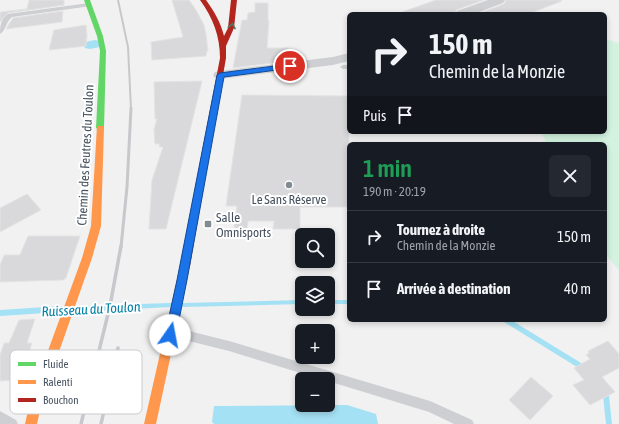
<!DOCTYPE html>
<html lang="fr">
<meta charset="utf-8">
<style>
:root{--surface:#171b24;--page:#242831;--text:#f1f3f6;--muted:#9ea1a6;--line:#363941}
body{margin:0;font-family:"Asap Condensed",sans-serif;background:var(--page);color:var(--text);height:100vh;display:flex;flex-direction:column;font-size:15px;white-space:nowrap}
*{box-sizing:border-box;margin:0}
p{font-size:13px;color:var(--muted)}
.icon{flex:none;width:22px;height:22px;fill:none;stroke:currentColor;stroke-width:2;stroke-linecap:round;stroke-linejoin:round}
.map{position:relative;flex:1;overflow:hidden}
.drawer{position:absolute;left:347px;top:142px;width:260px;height:180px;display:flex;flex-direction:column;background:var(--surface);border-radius:6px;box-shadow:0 2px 6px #0003}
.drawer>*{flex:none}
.top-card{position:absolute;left:347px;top:12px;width:260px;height:122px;border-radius:6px;box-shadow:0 2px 6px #0003;background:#171b24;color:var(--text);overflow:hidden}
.fabs{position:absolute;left:295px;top:228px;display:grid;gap:8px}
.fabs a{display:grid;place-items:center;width:40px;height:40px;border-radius:6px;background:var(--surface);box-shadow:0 2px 6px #0003;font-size:20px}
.pin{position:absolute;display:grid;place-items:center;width:34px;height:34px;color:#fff;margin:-17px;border:2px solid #fff;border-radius:50%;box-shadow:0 1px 4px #0007}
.me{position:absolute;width:44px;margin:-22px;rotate:12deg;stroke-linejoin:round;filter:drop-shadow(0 0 3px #0008)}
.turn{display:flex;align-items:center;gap:14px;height:84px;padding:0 16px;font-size:18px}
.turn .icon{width:52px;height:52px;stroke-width:2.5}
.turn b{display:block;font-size:28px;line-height:34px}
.then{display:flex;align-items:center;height:38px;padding:0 16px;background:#0003;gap:8px;font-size:15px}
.round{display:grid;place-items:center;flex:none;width:42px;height:42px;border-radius:6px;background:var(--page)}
.headline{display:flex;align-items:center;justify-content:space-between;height:68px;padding:0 16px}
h1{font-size:24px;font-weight:600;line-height:30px;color:#1e9e55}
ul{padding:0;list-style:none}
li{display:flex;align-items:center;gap:12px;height:52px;padding:0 16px;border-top:1px solid var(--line)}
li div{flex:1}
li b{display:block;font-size:15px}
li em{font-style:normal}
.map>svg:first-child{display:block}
</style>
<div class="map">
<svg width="619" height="424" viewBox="0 0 619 424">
<rect width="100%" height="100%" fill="#f2f1f1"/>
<polygon fill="#d3f3e0" points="605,39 619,43 619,270 605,254 605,144 538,144 546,140 540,132 605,132"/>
<polygon fill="#a4e1f4" points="347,405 376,414 378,424 214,424 212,422 214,406"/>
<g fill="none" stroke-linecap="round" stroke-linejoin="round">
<g fill="#a4e1f4" fill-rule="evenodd">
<polygon points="302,300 302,304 183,307 181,307 180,305 181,303 183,303"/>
<rect x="328" y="300" width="21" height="4"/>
<polygon points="171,303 173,303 174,305 173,307 171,307 75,312 73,311 72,309 73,307 75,306"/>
<polygon points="61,306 63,307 64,309 63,311 61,312 0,316 0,310"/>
<polygon points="503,320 511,320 581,363 582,365 581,367 579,368 577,367 504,322"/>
<polygon points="606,393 608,394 609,396 612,424 606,424 603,396 604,394"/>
</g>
<polygon fill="#a4e1f4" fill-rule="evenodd" points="95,40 100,41 101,44 100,47 90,49 85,48 83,45 85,42"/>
</g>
<g fill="#d9d9db" stroke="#e3e3e4">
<polygon points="29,0 64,0 64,5 8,13 0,22 0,12 27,9"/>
<polygon points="172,0 189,0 196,10 204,25 206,34 208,51 207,51 206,56 152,60 151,42 183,37"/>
<polygon points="436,0 484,0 456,10 455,14 402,14 402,12"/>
<polygon points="506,0 561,0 562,1 528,14 478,14 504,4"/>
<polygon points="255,3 268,3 268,20 269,20 267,48 288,48 288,61 233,68 242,20 247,20 248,13 255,12"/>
<polygon points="63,11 62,22 6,29 13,18"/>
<polygon points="86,25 87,35 86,46 49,50 54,30"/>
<polygon points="202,81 166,229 149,229 152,180 163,147 159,147 160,144 155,144 154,129 157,119 155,119 154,82"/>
<polygon points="242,95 349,96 349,207 300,207 300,229 273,229 274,221 248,221 247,229 234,228 237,206 226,206"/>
<polygon points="27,194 41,210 0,232 0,208"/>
<polygon points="28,236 80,236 66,278 63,280 0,282 0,265 4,255 20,255"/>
<polygon points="35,319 27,343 32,343 19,380 0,381 0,355 4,343 9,343 19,320"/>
<polygon points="608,341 619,354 619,368 602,377 615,392 590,405 573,385 584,380 574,368 590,359 586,355 589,353 588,351"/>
<polygon points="531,377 553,396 530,420 509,400"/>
</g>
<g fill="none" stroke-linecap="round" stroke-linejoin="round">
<g fill="#cdcfd2" fill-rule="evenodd">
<path d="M89 3 92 5 91 6 12 17C6 21 6 31 0 34 0 25 1 19 8 14Z"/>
<polygon points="349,65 349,69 343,69 340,67 343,65"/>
<polygon points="172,330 189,331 229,341 430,401 472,420 474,424 454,424 429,412 328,381 328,379 320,379 229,351 189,341 168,338 167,335 168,332"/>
<polygon points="0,411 16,420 18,424 0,424"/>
</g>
<g fill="#cdcfd2" fill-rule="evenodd">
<polygon points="488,0 505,0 503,3 474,14 456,14 457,11"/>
<polygon points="349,53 349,61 333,65 220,79 215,78 213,75 215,72 220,71 333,57"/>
</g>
<polygon fill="#63d668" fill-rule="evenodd" points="84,0 90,0 103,36 106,51 104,128 100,130 96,128 100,51 97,36"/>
<g fill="#ff974d" fill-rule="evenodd">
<polygon points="97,126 103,126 104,128 101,226 92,258 43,397 37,424 25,424 31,397 82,258 91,226"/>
<polygon points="185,262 188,263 190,266 156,424 144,424 180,266 182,263"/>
</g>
<path fill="#b3261e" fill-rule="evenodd" d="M200 0H206C214 11 221 23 224 36L228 28 231 0H237L234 28 226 46V58L190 266 188 269 185 270 182 269 180 266 220 58C220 36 213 18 200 0Z"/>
<polyline stroke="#c6c8cb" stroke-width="2" points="118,0 128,47 131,109"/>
<polyline stroke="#c6c8cb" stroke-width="3" points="121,247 127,187 131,108"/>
<g stroke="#c6c8cb" stroke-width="3.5">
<polyline points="81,424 110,306 121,246"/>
<polyline points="101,424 118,348"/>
</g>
</g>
<defs><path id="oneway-chevron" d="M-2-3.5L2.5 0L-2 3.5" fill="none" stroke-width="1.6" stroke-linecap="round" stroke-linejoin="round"/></defs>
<use stroke="#4f7a62" href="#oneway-chevron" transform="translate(232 26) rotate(-79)"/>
<polygon fill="#1a73e8" stroke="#114b97" points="290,64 293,66 292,68 224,77 187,280 176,335 174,338 170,340 166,338 165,335 177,280 217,75 220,73"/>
<g fill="#828a92" stroke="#fff" stroke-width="1.5">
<circle cx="289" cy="185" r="4"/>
<rect x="204" y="220" width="8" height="8" rx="2"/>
</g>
<g text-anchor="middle" stroke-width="4" stroke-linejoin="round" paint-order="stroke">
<g font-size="13" fill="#46525f" stroke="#fff">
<text transform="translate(85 155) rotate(-87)" y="5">Chemin des Feutres du Toulon</text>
</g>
<g font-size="13" fill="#46525f" stroke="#fff">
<text x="289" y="204">Le Sans Réserve</text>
<text x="216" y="222" text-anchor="start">Salle<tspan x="216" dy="15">Omnisports</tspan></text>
</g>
<g font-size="14" font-style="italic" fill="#027fa7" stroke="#fff">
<text transform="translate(91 309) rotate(-3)" y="5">Ruisseau du Toulon</text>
</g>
</g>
<rect x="10" y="350" width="132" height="64" rx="6" fill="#fff" stroke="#c8cbcf" stroke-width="1"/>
<rect x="18" y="362" width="18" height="4" fill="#63d668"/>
<rect x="18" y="380" width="18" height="4" fill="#ff974d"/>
<rect x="18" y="398" width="18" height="4" fill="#b3261e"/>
<g font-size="11" fill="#46525f">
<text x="43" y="368">Fluide</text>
<text x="43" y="386">Ralenti</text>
<text x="43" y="404">Bouchon</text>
</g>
</svg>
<div class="fabs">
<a><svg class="icon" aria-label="search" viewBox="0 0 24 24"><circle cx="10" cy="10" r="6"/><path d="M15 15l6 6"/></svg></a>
<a><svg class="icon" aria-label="layers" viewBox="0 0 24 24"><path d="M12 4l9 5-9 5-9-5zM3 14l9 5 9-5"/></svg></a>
<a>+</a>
<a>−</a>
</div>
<div class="pin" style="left:290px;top:66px;background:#d93025"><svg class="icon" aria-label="arrive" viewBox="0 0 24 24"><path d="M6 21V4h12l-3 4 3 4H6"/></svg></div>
<svg class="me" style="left:170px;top:335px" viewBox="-20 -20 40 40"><circle r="19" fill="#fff"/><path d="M0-13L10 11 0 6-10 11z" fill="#1a73e8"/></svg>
<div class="top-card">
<div class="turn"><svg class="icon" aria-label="right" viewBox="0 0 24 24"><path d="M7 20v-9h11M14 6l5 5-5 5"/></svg><div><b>150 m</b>Chemin de la Monzie</div></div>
<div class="then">Puis<svg class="icon" aria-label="arrive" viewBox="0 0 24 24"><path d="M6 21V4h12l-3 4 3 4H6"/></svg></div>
</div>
<section class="drawer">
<div class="headline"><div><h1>1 min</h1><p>190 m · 20:19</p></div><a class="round"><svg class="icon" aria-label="close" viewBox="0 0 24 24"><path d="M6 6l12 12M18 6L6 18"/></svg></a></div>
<ul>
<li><svg class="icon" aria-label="right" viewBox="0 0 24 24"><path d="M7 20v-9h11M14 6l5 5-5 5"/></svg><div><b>Tournez à droite</b><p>Chemin de la Monzie</p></div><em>150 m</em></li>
<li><svg class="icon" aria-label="arrive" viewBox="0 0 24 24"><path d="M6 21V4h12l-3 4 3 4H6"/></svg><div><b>Arrivée à destination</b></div><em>40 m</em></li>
</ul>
</section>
</div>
